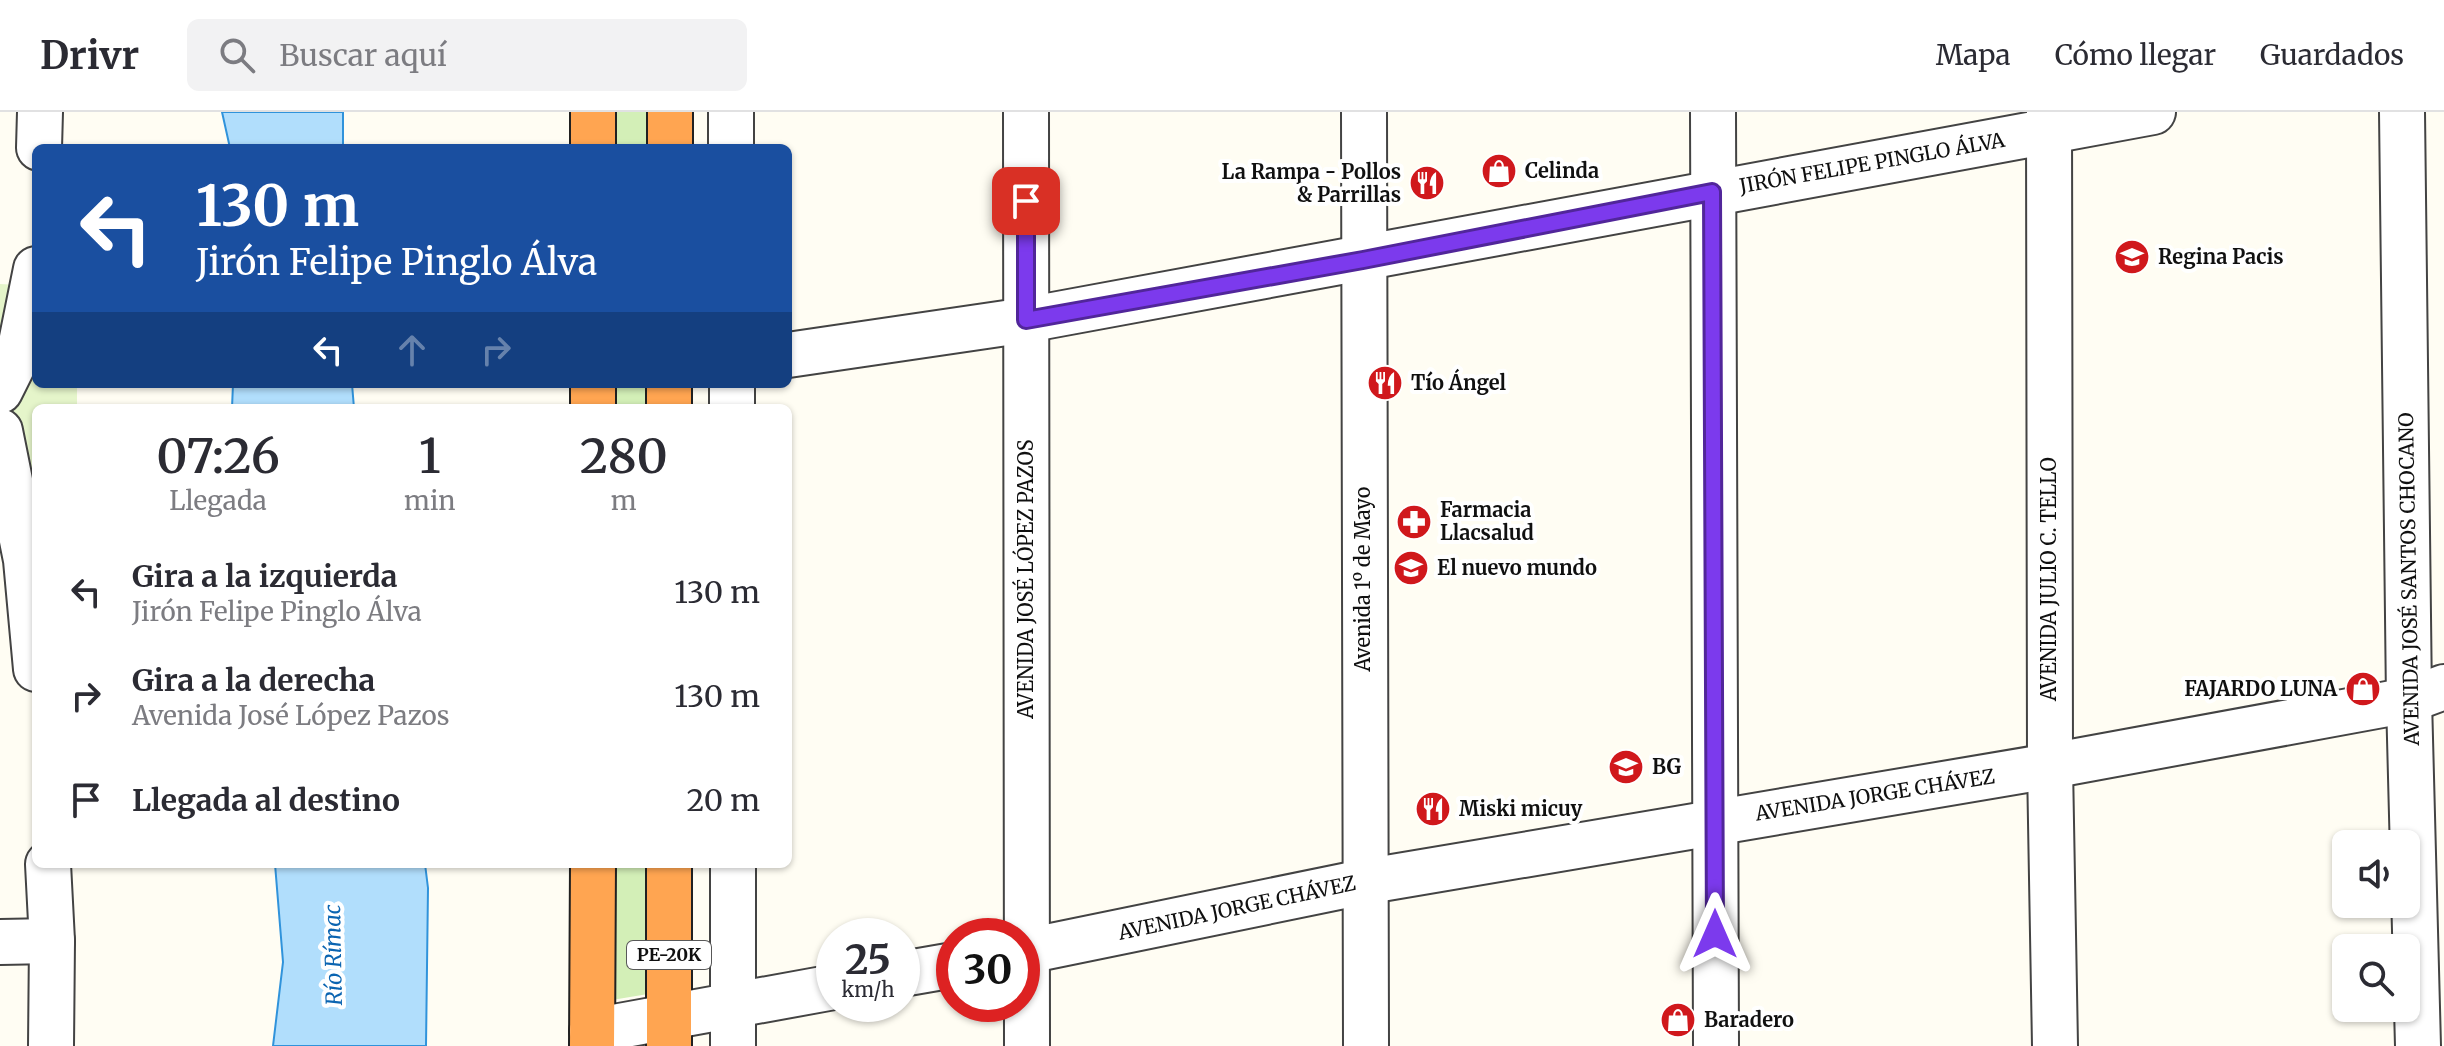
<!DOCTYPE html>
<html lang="es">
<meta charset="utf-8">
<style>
:root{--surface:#fff;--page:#f2f2f3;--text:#2b2b33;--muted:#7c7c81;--line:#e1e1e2}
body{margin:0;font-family:Merriweather,serif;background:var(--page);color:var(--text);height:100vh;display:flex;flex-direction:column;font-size:30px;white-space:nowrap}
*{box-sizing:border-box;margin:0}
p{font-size:26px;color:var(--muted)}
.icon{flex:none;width:44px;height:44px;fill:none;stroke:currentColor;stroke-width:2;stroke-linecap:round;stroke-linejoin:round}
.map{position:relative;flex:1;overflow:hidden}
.sheet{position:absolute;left:32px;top:292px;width:760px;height:464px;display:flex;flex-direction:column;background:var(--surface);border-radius:12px;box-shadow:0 2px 6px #0004}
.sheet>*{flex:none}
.banner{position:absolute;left:32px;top:32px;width:760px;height:244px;border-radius:12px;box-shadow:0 2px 6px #0004;background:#1a4fa0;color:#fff;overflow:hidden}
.fabs{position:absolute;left:2332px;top:718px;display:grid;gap:16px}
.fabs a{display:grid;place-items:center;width:88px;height:88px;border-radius:12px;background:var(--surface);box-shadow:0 2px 6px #0004;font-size:40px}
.speed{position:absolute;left:816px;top:806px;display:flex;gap:16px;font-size:40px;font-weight:700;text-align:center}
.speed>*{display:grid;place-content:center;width:104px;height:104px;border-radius:50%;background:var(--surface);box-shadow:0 2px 6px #0004;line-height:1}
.speed small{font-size:20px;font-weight:400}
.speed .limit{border:12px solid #d22;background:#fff;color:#111}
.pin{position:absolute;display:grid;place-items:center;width:68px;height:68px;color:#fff;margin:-34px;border-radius:16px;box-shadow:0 4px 12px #0006}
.me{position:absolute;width:88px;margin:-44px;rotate:0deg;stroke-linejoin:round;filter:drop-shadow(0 0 6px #0008)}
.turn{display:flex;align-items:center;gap:28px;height:168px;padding:0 32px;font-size:36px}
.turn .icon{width:104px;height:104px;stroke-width:2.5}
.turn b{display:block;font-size:56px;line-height:68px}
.lanes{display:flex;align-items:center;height:76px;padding:0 32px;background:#0003;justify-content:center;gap:40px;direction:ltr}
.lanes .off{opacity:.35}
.eta{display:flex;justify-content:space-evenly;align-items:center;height:136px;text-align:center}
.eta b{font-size:48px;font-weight:600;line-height:56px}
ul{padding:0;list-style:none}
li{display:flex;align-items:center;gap:24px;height:104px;padding:0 32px}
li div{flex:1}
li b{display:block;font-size:30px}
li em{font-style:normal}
header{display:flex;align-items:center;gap:48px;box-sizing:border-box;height:112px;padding:0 40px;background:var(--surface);border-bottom:2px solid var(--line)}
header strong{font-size:38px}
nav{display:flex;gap:44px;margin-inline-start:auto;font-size:28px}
.search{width:560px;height:72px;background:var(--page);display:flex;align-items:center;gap:20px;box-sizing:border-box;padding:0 28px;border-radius:12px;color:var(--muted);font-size:30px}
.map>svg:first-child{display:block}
</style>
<header>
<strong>Drivr</strong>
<div class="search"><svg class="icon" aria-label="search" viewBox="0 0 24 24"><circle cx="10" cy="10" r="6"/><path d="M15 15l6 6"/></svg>Buscar aquí</div>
<nav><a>Mapa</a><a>Cómo llegar</a><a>Guardados</a></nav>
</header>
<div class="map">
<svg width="2444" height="934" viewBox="0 0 2444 934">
<rect width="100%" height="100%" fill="#fffdf3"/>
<g fill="#d3efb7">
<rect x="613" y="0" width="43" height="36"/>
<rect x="613" y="272" width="43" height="24"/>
<polygon points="612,752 655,752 654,881 612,888"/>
</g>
<polygon fill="#e5f5ca" points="0,172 36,174 36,272 77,272 77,296 36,296 36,414 0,306"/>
<g fill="#b1defc" stroke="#3093db" stroke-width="2">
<polygon points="222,0 343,0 343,36 230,36"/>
<polygon points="233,272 352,272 354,296 232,296"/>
<polygon points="275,752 425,752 428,776 426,934 273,934 283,850"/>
</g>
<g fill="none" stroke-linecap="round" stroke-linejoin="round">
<defs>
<g id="minor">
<polyline points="731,0 731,36"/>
<polyline points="1026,0 1027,934"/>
<polyline points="1364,0 1366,934"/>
<polyline points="1713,0 1716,934"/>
<polyline points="2049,0 2050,654 2055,934"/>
<polyline points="2402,0 2409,588 2418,934"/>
<polyline points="39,36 40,0"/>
<polyline points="788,243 1026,208 2153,0"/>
<polyline points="732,272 732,296"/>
<polyline points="0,279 19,241 36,157"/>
<polyline points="0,319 26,448 36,557"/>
<polyline points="48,752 52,829 51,934"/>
<polyline points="733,752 733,934"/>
<polyline points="0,830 52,829"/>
<polyline points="1022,840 1363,770 2050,654 2409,588 2444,575"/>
<polyline points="902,862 954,853"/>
<polyline points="592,919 834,875"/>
</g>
<g id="highway">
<polyline points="593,36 593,0"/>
<polyline points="670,36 670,0"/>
<polyline points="593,296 593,272"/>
<polyline points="669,296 669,272"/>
<polyline points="592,934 593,752"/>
<polyline points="669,934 669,752"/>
</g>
</defs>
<use href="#minor" stroke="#434343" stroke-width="48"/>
<use href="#highway" stroke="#212121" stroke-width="48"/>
<use href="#minor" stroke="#fff" stroke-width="44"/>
<use href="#highway" stroke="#ffa551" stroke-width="44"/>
</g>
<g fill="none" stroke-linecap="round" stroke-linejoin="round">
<defs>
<polyline id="route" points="1026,89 1026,208 1363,148 1712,80 1715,822"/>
</defs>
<use href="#route" stroke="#51269a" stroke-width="20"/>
<use href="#route" stroke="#7c3aed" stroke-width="14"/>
</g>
<defs>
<symbol id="shop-disc" viewBox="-11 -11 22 22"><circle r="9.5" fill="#d0181c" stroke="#fff"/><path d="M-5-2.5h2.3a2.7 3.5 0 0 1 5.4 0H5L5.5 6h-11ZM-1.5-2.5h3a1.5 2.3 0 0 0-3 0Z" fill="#fff"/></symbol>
<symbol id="restaurant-disc" viewBox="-11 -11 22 22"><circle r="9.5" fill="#d0181c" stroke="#fff"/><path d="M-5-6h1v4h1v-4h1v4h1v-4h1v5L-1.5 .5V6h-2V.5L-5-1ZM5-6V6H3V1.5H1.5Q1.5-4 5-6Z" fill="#fff"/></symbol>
<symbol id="school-disc" viewBox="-11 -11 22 22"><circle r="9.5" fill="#d0181c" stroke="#fff"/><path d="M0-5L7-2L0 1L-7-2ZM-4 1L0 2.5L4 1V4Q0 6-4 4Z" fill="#fff"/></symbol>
<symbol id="pharmacy-disc" viewBox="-11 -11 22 22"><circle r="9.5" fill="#d0181c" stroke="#fff"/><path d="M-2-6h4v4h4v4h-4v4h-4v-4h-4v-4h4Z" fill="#fff"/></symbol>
</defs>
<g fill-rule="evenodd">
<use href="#shop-disc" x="1479" y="39" width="40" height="40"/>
<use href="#restaurant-disc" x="1407" y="51" width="40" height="40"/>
<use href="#school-disc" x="2112" y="125" width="40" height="40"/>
<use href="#restaurant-disc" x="1365" y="251" width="40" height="40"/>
<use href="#pharmacy-disc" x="1394" y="390" width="40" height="40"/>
<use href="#school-disc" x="1391" y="436" width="40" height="40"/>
<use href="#shop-disc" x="2343" y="557" width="40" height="40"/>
<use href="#school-disc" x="1606" y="635" width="40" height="40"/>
<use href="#restaurant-disc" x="1413" y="677" width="40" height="40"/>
<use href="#shop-disc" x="1658" y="888" width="40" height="40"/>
</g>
<g text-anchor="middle" stroke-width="8" stroke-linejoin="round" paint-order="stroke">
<rect fill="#fff" stroke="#585858" stroke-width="2" x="627" y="829" width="84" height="28" rx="6"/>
<g font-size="18" font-weight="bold" fill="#101010">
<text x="669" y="849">PE-20K</text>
</g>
<g font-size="20" fill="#101010" stroke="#fff">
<text transform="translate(1872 51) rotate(-10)" y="7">JIRÓN FELIPE PINGLO ÁLVA</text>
<text transform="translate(1026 467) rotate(-90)" y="7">AVENIDA JOSÉ LÓPEZ PAZOS</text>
<text transform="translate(1363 467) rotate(-90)" y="7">Avenida 1º de Mayo</text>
<text transform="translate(2049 467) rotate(-90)" y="7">AVENIDA JULIO C. TELLO</text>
<text transform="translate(2409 467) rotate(-91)" y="7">AVENIDA JOSÉ SANTOS CHOCANO</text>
<text transform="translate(1875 683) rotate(-9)" y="7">AVENIDA JORGE CHÁVEZ</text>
<text transform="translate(1237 796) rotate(-12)" y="7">AVENIDA JORGE CHÁVEZ</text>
</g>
<g font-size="20" font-weight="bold" fill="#101010" stroke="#fff" text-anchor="start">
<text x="1525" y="66">Celinda</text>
<text x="1401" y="67" text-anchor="end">La Rampa - Pollos<tspan x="1401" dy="23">&amp; Parrillas</tspan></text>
<text x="2158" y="152">Regina Pacis</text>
<text x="1411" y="278">Tío Ángel</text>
<text x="1440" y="405">Farmacia<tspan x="1440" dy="23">Llacsalud</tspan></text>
<text x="1437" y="463">El nuevo mundo</text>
<text x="2337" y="584" text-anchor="end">FAJARDO LUNA</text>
<text x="1652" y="662">BG</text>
<text x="1459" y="704">Miski micuy</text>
<text x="1704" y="915">Baradero</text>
</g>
<g font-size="22" font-style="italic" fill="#0a64b1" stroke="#fff">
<text transform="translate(333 843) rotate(-91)" y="8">Río Rímac</text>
</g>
</g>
</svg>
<div class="fabs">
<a><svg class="icon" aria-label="sound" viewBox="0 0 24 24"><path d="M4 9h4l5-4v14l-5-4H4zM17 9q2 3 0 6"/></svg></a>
<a><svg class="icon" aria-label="search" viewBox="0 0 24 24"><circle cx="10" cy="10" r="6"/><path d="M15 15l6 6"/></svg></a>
</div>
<div class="speed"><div>25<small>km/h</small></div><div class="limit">30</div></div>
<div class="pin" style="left:1026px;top:89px;background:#d93025"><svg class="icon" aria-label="arrive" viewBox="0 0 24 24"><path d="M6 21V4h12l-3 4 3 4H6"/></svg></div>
<svg class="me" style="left:1715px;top:822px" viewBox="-20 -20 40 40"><path d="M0-17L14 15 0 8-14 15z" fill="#7c3aed" stroke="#fff" stroke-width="4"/></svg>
<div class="banner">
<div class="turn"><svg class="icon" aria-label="left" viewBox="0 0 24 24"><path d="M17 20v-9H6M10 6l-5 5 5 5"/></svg><div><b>130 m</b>Jirón Felipe Pinglo Álva</div></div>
<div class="lanes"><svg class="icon" aria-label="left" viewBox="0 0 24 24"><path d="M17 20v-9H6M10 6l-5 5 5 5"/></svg><svg class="icon off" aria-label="ahead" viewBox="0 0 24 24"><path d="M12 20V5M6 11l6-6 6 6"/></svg><svg class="icon off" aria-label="right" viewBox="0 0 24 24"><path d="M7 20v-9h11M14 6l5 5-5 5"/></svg></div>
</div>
<section class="sheet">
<div class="eta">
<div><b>07:26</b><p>Llegada</p></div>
<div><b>1</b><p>min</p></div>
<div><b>280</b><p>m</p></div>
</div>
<ul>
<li><svg class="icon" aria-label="left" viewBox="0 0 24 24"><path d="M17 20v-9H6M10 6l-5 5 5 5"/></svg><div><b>Gira a la izquierda</b><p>Jirón Felipe Pinglo Álva</p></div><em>130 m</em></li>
<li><svg class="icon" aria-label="right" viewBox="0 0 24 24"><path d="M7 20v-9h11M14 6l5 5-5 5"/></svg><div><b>Gira a la derecha</b><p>Avenida José López Pazos</p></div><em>130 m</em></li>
<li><svg class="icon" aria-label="arrive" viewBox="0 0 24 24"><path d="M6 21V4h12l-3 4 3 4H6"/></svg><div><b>Llegada al destino</b></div><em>20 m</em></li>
</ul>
</section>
</div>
